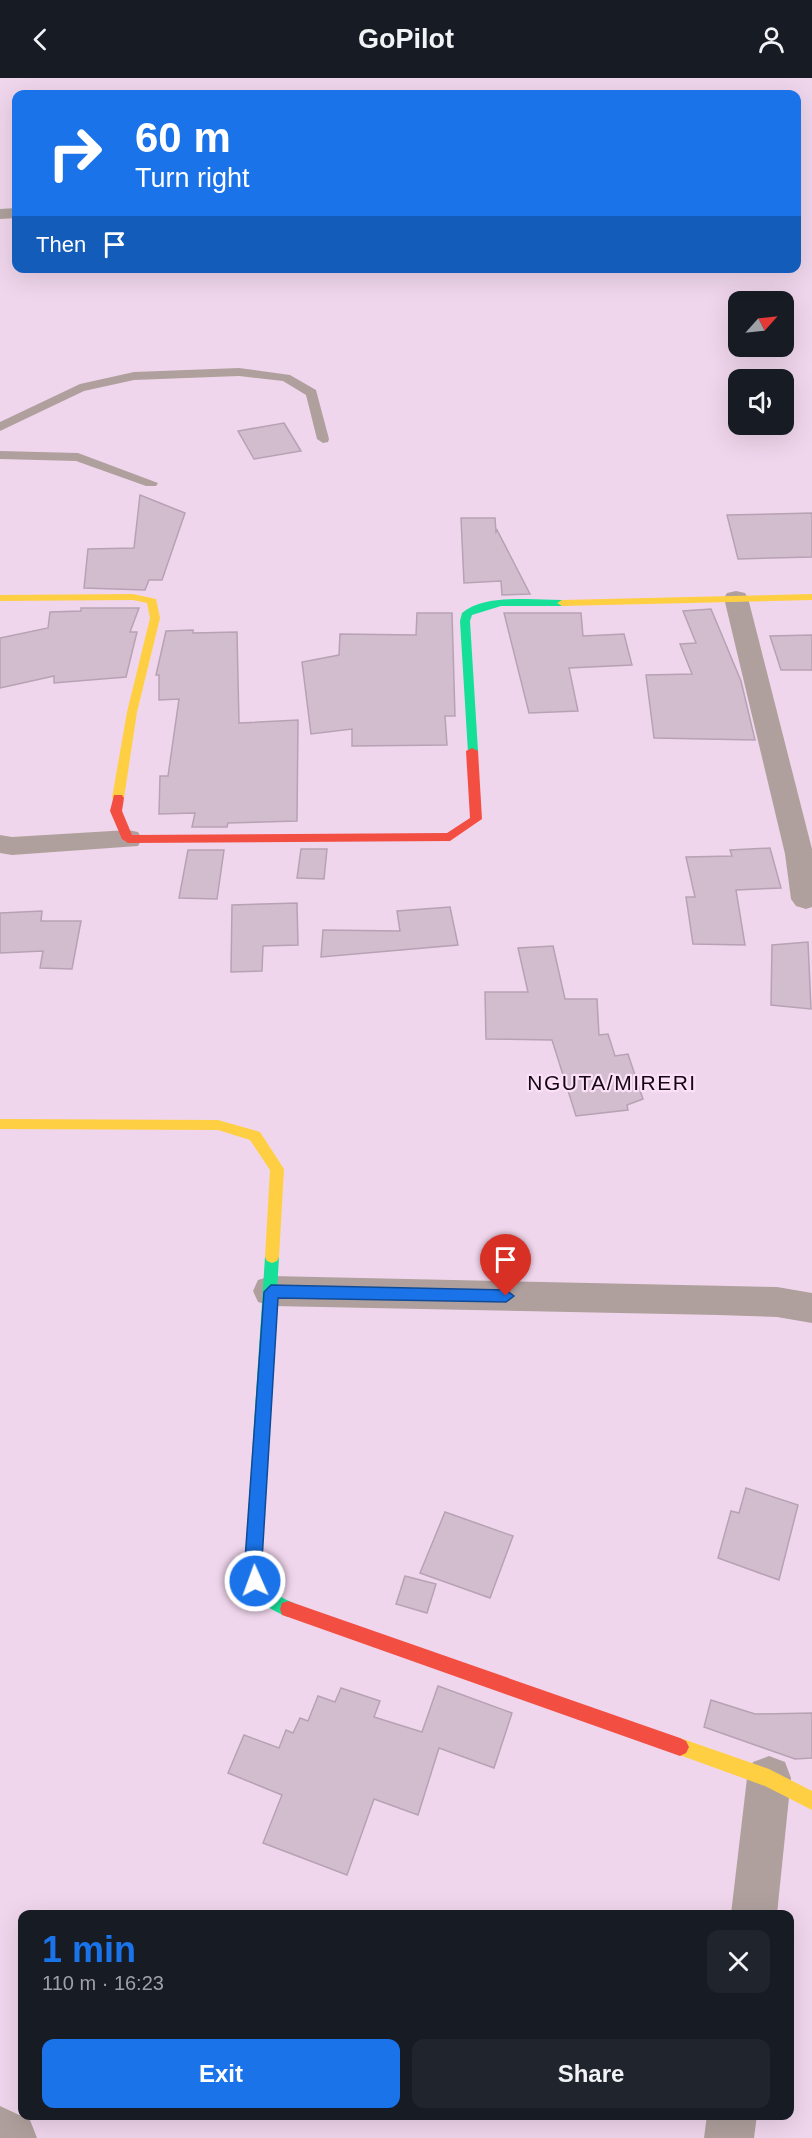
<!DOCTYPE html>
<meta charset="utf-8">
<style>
:root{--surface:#171b24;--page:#20242c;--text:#f1f3f6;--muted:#9ea1a6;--accent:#1a73e8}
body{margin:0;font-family:Arial,sans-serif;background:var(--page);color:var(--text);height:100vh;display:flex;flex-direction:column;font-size:22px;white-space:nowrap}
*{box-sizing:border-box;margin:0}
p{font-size:20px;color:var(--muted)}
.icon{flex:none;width:33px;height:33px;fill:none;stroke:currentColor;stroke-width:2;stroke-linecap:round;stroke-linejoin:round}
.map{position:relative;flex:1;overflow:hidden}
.side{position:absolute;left:18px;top:1832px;width:776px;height:210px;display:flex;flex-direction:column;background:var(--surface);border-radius:12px;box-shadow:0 6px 24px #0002}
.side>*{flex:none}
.guide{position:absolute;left:12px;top:12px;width:789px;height:183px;border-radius:12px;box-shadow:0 6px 24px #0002;background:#1a73e8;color:#fff;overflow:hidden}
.needle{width:39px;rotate:63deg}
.tools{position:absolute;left:728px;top:213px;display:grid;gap:12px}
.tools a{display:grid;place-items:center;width:66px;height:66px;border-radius:12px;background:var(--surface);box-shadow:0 6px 24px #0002;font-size:30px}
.pin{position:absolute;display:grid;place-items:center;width:51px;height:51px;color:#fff;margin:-62px -26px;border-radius:50% 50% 50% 0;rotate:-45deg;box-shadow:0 0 6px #0007}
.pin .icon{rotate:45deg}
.me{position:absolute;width:66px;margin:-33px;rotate:358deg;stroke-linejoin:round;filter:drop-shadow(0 0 4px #0008)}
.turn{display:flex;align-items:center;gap:21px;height:126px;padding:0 24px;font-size:27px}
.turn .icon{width:78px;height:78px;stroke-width:2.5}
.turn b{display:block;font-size:42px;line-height:51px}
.then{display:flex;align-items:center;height:57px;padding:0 24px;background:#0003;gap:12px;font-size:22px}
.round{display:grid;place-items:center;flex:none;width:63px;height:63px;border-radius:12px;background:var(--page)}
.summary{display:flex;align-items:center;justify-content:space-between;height:102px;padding:0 24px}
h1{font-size:36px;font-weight:800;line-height:45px;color:var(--accent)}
.primary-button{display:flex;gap:12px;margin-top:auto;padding:12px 24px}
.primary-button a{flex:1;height:69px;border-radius:12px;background:var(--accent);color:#fff;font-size:24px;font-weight:800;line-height:69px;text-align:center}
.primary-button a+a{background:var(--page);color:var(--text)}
header{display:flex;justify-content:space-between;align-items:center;height:78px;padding:0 24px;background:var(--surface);font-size:27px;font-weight:800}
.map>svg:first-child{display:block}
</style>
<header><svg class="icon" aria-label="back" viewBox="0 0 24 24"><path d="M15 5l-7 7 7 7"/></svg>GoPilot<svg class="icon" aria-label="person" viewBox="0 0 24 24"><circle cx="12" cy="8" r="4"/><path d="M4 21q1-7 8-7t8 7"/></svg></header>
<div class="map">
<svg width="812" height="2060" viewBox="0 0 812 2060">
<rect width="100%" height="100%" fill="#f0d6ec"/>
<g fill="#d2bdcf" stroke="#b6a2b3" stroke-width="1.5">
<polygon points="284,345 301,373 254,381 238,353"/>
<polygon points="140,417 185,435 162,502 149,502 145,512 84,510 88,471 134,470"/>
<polygon points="812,435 812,479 738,481 727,437"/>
<polygon points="461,440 495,440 496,454 497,452 530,516 502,517 501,503 464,505"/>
<polygon points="81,530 139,530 130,554 137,554 126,599 54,605 54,598 0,610 0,560 48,550 50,534 81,533"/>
<polygon points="711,531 741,603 755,662 654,660 646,597 692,596 680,566 696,565 683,533"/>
<polygon points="417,535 452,535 455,638 445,638 447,667 352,668 352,651 311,656 302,584 339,577 340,556 416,557"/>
<polygon points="504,535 581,535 583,558 624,556 632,587 569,590 578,633 529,635"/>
<polygon points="193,552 193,555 237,554 239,645 298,642 297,743 228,745 227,749 192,749 195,735 159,736 160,698 168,698 179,621 159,622 159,597 156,597 166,553"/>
<polygon points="812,557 812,592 781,592 770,558"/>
<polygon points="770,770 781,810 736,812 745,867 693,866 686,819 695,819 686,779 732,778 730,772"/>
<polygon points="301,771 327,771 324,801 297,800"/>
<polygon points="188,772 224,772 217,821 179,820"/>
<polygon points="297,825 298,867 263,868 262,893 231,894 232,827"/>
<polygon points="450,829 458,867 321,879 323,852 400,853 397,833"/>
<polygon points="42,833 41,843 81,843 72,891 40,890 43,873 0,875 0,835"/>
<polygon points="808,864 811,931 771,927 772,867"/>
<polygon points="553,868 565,921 597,921 599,957 608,956 615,978 628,976 643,1021 627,1027 628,1032 576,1038 552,962 486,961 485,914 528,914 518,870"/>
<polygon points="746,1410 798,1427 779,1502 718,1480 731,1433 739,1435"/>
<polygon points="445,1434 513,1458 490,1520 420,1495"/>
<polygon points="405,1498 436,1506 427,1535 396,1526"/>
<polygon points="438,1608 512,1635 494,1690 439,1670 418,1737 374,1721 347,1797 263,1765 282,1717 228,1695 244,1657 279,1670 286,1652 293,1655 300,1640 308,1643 318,1618 335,1624 341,1610 380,1623 374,1639 422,1654"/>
<polygon points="711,1622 755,1636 812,1635 812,1680 795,1681 704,1649"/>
</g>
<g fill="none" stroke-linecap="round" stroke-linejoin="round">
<g fill="#afa09d" fill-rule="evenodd">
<polygon points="239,290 290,297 316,312 329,361 328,364 323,365 317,361 306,317 283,303 239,298 134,302 84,313 0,353 0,344 80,306 134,294"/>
<polygon points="0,373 78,375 158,405 156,408 146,408 76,383 0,381"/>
</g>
<g fill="#afa09d" fill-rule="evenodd">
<polygon points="16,130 16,140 0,141 0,131"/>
<polygon points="736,513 745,515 748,520 812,771 812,829 806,831 796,828 791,821 785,776 724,520 727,515"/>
<polygon points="128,752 138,754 142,761 138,768 12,777 0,775 0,757 12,759"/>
<polygon points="271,1198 777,1209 812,1215 812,1245 777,1239 718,1237 271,1228 258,1224 253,1213 258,1202"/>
<polygon points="769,1678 785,1684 791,1700 777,1836 731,1836 747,1700 753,1684"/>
<polygon points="0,2028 30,2042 37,2060 0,2060"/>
<polygon points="707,2037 757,2037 754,2060 704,2060"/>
</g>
<g fill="#16e098" fill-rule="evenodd">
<path d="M526 521 562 522 567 525 562 528H501L472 537 470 543 478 673 476 675H468L460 543 462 535C478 521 505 521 526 521Z"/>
<path d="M272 1173 277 1175 279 1179 261 1483C265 1506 272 1517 294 1525L296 1531 294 1537 288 1539C258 1527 249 1515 245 1483L265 1179 267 1175Z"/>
</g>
<g fill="#ffcf43" fill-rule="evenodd">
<polygon points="133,516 156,521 160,540 137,634 124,720 118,724 112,720 127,634 150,540 147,525 133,522 0,523 0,517"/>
<polygon points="812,516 812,522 562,528 557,525 562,522"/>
<polygon points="0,1041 218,1042 260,1054 284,1091 279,1179 277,1183 272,1185 267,1183 265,1179 270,1092 250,1062 218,1052 0,1051"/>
<polygon points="680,1660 769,1691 812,1713 812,1732 765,1708 674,1675 671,1669 674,1663"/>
</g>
<g fill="#f24e42" fill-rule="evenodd">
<polygon points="472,670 478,673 482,741 450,763 128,765 122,761 110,733 114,717 122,717 124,720 122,733 132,757 447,755 470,740 466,673"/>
<polygon points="288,1523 680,1660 686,1663 689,1669 686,1675 680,1678 288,1539 282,1537 280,1531 282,1525"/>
</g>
</g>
<polygon fill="#1a73e8" stroke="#114b97" stroke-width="1.5" points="271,1207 506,1212 514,1218 506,1224 278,1220 262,1482 263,1503 261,1508 255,1511 249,1508 245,1482 264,1214"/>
<g text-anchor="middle" stroke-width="4.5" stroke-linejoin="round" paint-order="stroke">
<g font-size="21" letter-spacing="1.5" fill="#150713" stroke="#fce0f8">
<text x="612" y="1012">NGUTA/MIRERI</text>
</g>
</g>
</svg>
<div class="tools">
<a><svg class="needle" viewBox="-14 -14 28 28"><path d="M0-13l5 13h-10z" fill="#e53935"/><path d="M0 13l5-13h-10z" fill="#9ea1a6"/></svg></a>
<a><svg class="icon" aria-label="sound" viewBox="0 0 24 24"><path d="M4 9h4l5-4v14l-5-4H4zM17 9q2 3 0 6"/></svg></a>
</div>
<div class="pin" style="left:506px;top:1218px;background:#d93025"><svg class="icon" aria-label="arrive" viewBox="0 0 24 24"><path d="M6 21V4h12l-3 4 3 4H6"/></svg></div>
<svg class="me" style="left:255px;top:1503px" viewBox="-20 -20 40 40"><circle r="17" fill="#1a73e8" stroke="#fff" stroke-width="3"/><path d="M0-11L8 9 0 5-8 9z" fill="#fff"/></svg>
<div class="guide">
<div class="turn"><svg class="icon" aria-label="right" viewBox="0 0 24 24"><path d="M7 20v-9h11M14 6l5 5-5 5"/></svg><div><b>60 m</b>Turn right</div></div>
<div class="then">Then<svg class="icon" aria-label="arrive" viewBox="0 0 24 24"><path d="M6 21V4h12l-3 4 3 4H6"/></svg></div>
</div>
<section class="side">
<div class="summary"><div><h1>1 min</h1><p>110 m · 16:23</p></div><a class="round"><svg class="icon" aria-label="close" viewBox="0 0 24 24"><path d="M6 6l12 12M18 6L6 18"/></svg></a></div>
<div class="primary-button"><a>Exit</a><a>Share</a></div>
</section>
</div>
